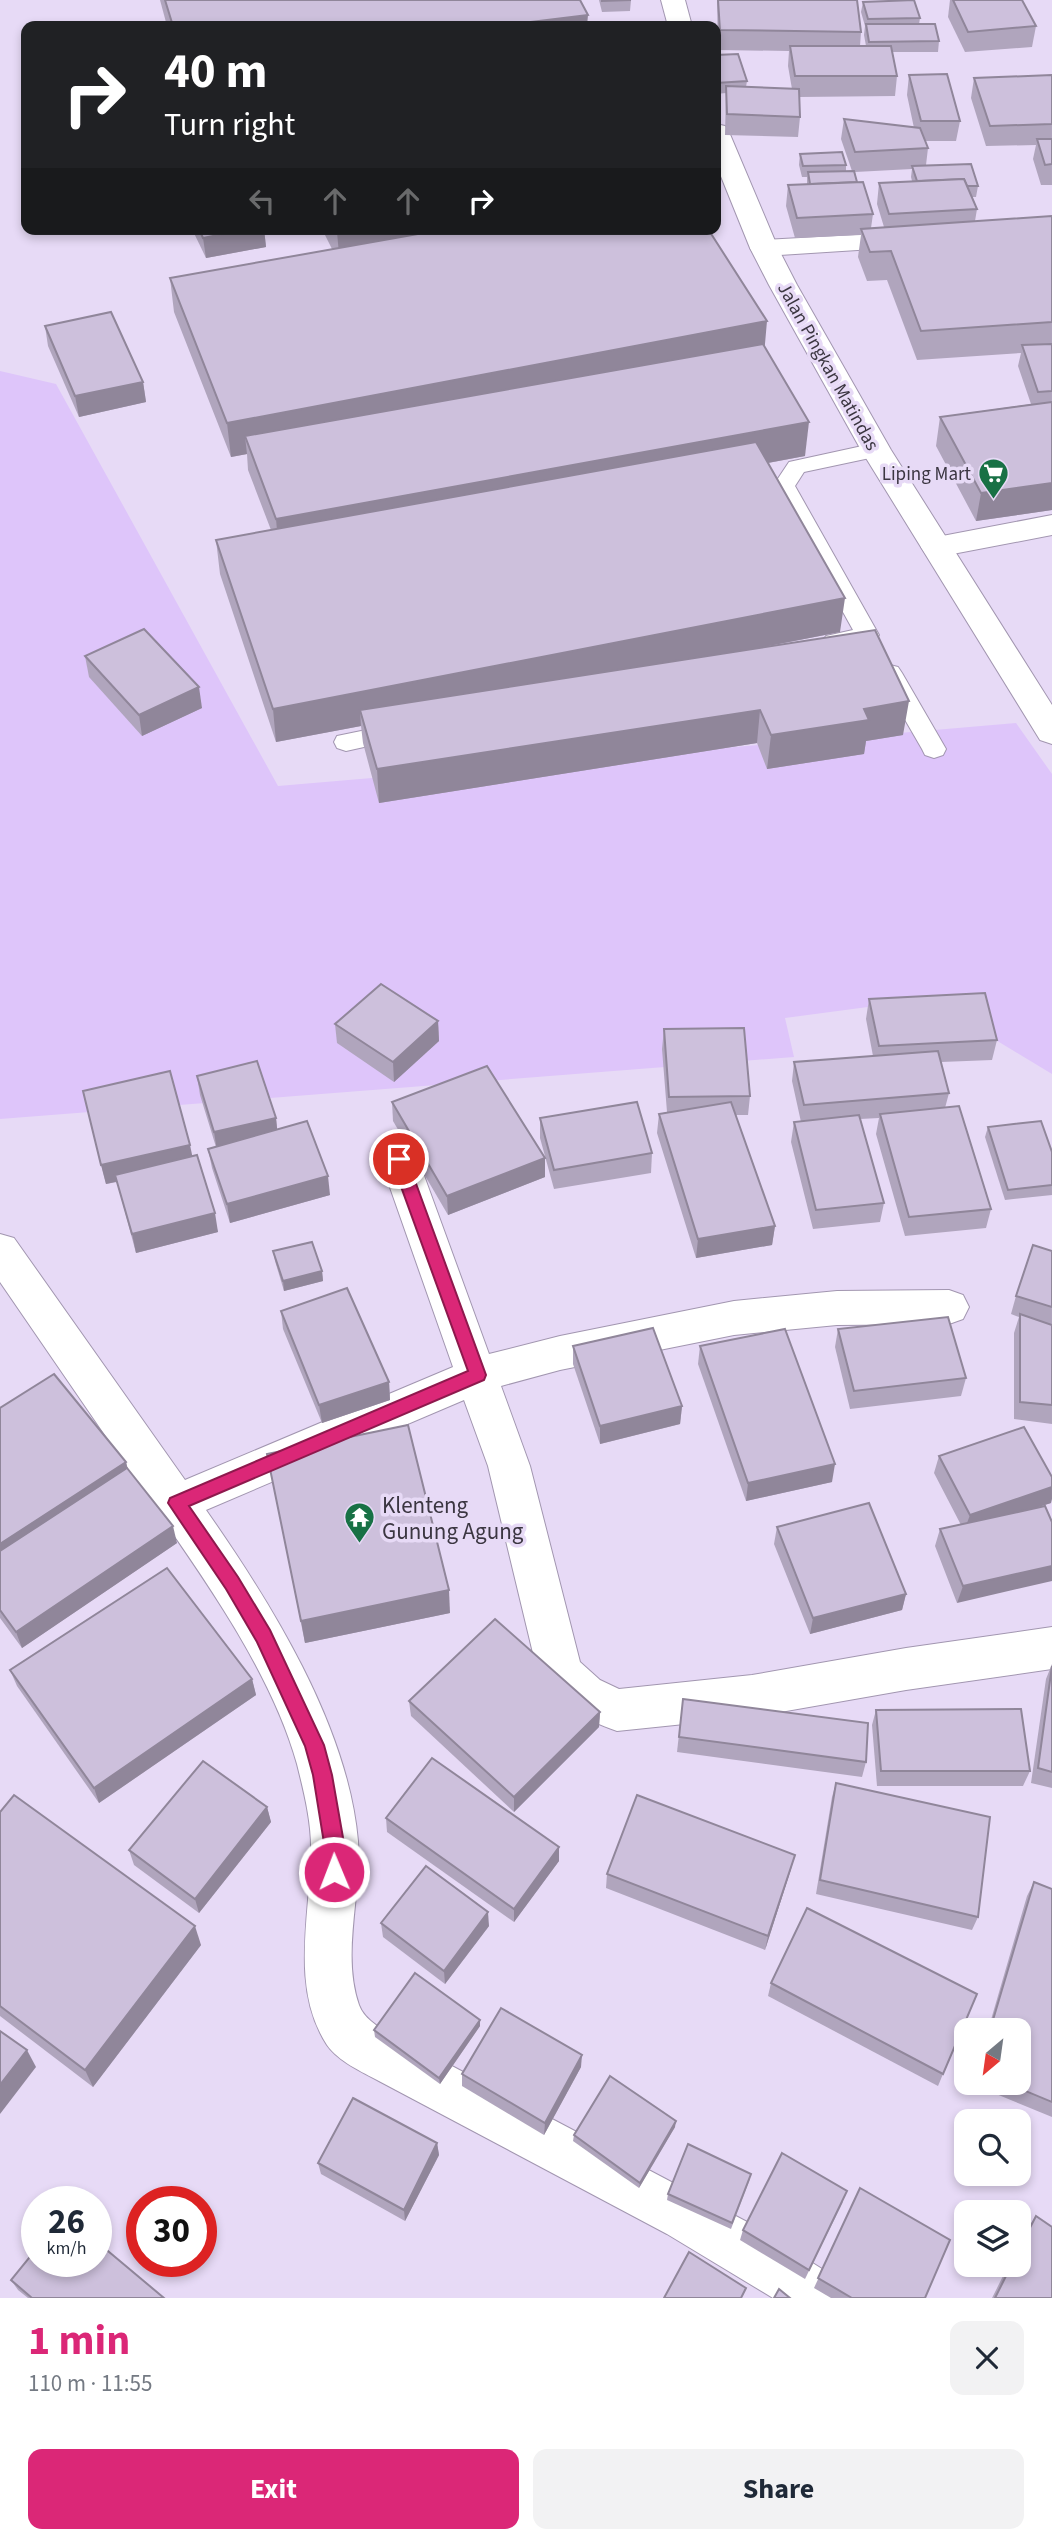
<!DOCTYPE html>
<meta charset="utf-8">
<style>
:root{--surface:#fff;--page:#f2f2f3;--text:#1f2937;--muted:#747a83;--accent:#db2777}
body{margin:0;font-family:"Source Sans 3",sans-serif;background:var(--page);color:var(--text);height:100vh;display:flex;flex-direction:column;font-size:26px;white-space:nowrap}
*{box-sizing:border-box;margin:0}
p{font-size:23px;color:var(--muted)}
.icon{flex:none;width:38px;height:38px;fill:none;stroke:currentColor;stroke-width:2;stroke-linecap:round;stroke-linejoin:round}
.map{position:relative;height:2298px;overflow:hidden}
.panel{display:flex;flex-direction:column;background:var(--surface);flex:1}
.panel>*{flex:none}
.hud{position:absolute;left:21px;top:21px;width:700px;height:214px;border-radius:14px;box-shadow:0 4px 10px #0003;background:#202124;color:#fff;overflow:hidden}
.needle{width:46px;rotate:209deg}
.buttons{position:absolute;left:954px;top:2018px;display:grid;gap:14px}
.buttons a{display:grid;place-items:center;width:77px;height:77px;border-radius:14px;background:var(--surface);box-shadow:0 4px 10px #0003;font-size:35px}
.speed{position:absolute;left:21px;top:2186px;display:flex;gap:14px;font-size:35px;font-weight:700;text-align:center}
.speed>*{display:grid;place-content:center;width:91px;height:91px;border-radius:50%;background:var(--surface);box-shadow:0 4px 10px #0003;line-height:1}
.speed small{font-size:18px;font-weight:400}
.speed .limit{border:10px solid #d22;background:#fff;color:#111}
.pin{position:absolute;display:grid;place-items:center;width:60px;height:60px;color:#fff;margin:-30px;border:4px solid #fff;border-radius:50%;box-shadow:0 2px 7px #0007}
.me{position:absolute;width:77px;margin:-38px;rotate:359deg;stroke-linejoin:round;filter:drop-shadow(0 0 5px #0008)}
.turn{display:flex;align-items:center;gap:24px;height:147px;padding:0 28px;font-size:32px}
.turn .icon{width:91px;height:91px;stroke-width:2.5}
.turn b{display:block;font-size:49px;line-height:60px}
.lanes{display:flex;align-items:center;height:66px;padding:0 28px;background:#0003;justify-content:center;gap:35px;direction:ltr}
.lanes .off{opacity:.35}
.round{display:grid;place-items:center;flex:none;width:74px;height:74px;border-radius:14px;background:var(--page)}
.headline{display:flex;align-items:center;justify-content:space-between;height:119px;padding:0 28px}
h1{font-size:42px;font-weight:700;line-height:52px;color:var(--accent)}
.action{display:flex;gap:14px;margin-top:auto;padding:14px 28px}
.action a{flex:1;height:80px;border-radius:14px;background:var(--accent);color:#fff;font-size:28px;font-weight:700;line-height:80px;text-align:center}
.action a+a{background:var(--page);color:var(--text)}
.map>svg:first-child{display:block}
</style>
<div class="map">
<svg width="1052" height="2298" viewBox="0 0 1052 2298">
<rect width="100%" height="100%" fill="#e7daf6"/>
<polygon fill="#dec5fa" points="0,371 56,384 278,786 1016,723 1052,774 1052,1074 928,999 785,1018 794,1057 0,1119"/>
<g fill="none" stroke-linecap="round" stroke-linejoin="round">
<defs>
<g id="service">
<polygon points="876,443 884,445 887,450 884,455 804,472 795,486 879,635 875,641 834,650 826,648 822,642 826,636 853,630 773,486 789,462"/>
<polygon points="890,665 898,667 902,673 946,749 943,755 934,758 925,755 922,749 878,673 882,667"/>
<polygon points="400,723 409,725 412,731 409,737 346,751 337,748 334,742 337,736"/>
</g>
<g id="minor">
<polygon points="910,232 920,234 924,240 920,246 764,256 754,254 750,248 754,242 764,240"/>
<polygon points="1052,515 1052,535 937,557 926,554 921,547 926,540 937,537"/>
<path d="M399 1144 413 1148 418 1159 489 1354 560 1336 734 1301 837 1291 949 1290 963 1295 969 1307 963 1319 949 1324 837 1325 734 1335 560 1370 501 1386 530 1466 580 1662 600 1680 619 1689 752 1675 906 1648 1052 1627V1669L906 1690 752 1717 617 1731C585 1719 552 1707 538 1674L488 1466 464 1400 206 1510C271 1603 348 1726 358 1841 362 1894 341 1953 359 2005 366 2025 397 2037 414 2046L749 2223 838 2279 845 2298H773L667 2234 379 2081C362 2072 338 2061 327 2045 290 1988 310 1916 311 1853 312 1824 304 1792 297 1764 272 1674 206 1581 153 1505 102 1431 51 1356 0 1282V1234L14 1238 185 1480 453 1367 380 1159 385 1148Z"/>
</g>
<g id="tertiary">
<polygon points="661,0 685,0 692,26 668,26"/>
<polygon points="716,124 725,126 729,132 778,248 797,285 891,450 1052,705 1052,744 1040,740 861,450 769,285 750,248 716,164"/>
</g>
</defs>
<use href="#service" stroke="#a296b0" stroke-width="2"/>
<use href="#minor" stroke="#a296b0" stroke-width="2"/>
<use href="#tertiary" stroke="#a296b0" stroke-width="2"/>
<use href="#service" fill="#fff" fill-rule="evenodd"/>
<use href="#minor" fill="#fff" fill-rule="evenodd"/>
<use href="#tertiary" fill="#fff" fill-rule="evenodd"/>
</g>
<g fill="#b0a5bd" fill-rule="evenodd">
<polygon points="160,0 580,0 587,26 167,26"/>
<polygon points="599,0 631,0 630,11 602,12"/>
<polygon points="717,0 857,0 861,32 860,46 866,46 864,35 865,26 861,12 863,2 920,18 919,24 939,41 938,52 892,52 897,76 895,96 799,97 800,117 798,137 725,135 726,93 716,94 716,55 747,81 746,87 792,89 788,66 789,51 718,50"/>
<polygon points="950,0 1022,0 1036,26 1032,47 965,52 948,17"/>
<path d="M909 75 960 121 956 141H925L928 148 926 165 978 186 976 197H972L977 209 975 221 1052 216V510L976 521 936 446 940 417 1031 404 1018 366 1021 353 917 360 887 280 867 281 858 257 861 235 795 238 786 206 788 185H807V177H802L799 165 800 154 846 165V171H852L841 139 844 119 914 128 907 95ZM912 169 911 177 912 181 879 183 877 204 884 227 871 228 873 214 857 182 855 172Z"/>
<polygon points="1052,75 1052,185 1041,185 1033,159 1036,145 986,146 971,98 974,78"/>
<polygon points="192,229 264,229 266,247 206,258"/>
<polygon points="322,229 708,229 765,347 805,456 768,463 840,632 764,647 903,735 866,741 864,754 767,769 757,743 379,803 363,743 361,726 276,742 220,574 216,540 271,530 248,470 247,454 231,457 174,312 170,278 332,249"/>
<polygon points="45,326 143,382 146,402 79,417 48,346"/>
<polygon points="85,656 202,708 142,736 89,677"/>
<polygon points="869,999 997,1040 992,1060 941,1062 949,1093 945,1108 991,1209 986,1228 905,1236 876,1134 879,1118 860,1119 884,1203 880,1222 813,1229 791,1142 794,1122 801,1122 792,1081 794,1062 873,1056 866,1019"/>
<polygon points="438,1021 439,1041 394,1082 337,1043 335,1024"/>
<polygon points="664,1029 750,1096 748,1115 736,1115 775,1226 772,1245 696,1258 657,1133 659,1114 667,1112 662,1049"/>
<polygon points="197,1076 276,1118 277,1130 330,1195 230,1223 212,1168 208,1149 216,1147 200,1095"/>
<polygon points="83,1091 193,1156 218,1232 136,1253 117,1182 106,1184"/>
<polygon points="392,1102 545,1158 545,1177 448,1215 393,1121"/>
<polygon points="540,1118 652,1153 651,1173 554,1189 540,1138"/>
<polygon points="988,1127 1052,1152 1052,1195 1005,1200 985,1137"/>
<polygon points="273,1251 322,1271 323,1281 284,1291 275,1261"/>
<polygon points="1052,1251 1052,1424 1014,1419 1014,1333 1019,1317 1011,1314 1016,1296"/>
<polygon points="281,1311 389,1382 390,1400 322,1423 283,1329"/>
<polygon points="838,1329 966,1378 961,1396 850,1409 835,1347"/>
<polygon points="573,1346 682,1406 680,1424 600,1444 573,1364"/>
<polygon points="700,1346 832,1482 746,1501 698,1364"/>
<polygon points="0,1408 126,1462 127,1468 177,1543 22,1648 0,1618"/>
<polygon points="267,1454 450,1613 305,1643"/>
<polygon points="939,1456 1051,1503 1034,1508 957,1603 935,1546 940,1529 961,1525 934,1473"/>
<polygon points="777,1527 906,1594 902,1610 810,1634 774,1544"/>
<polygon points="1052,1664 1052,1788 1031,1783 1046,1679"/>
<polygon points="10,1670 252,1679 256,1695 99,1803 17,1686"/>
<polygon points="683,1699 866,1762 862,1777 677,1752"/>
<polygon points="409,1701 600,1712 599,1727 514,1812 411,1716"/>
<polygon points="876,1710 1030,1771 1023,1786 877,1786 872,1725"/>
<polygon points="836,1783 978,1917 972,1930 816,1894 832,1797"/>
<polygon points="267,1807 271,1822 199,1913 134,1865 129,1850"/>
<polygon points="0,1812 201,1945 93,2087 0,2016"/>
<polygon points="386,1818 559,1861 514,1922 387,1832"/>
<polygon points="791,1869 765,1950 606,1888 607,1874"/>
<polygon points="1034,1882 1052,1889 1052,2117 972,2084 972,2082 1018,2082 1018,2030 988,2030 1027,1896"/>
<polygon points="381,1923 489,1926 445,1984 383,1937"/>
<polygon points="771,1983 943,2074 938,2086 768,1996"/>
<polygon points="480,2026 440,2084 375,2037 374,2030"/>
<polygon points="581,2067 544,2135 462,2086 462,2074"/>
<polygon points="675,2127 639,2188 573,2141 574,2135"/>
<polygon points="437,2143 439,2155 405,2221 321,2174 318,2163"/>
<polygon points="750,2179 731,2229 667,2200 668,2194"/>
<polygon points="860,2188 925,2298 831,2298 814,2288"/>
<polygon points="843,2202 805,2279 740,2240 743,2230"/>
<polygon points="1036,2216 1052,2298 992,2298 1009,2264 1018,2264 1018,2246 1026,2231"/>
<polygon points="11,2280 164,2298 28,2298 18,2290"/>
</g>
<g fill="#90869a">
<polygon points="588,15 587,26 497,26"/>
<polygon points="248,229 264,229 266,247 206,258 203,238"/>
<polygon points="350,229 536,229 340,265 337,232"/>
<polygon points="767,321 764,355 245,436 247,454 231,457 227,423"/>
<polygon points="143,382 146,402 79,417 75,396"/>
<polygon points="809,422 805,456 279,553 276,519"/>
<polygon points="1052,483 1052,510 976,521 981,493"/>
<polygon points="845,598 840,632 364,725 360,710 361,726 276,742 273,709"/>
<polygon points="199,687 202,708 142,736 139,715"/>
<polygon points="909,701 903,735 866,741 864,754 767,769 771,735 864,709"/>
<polygon points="760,710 757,743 379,803 377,769"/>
<polygon points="438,1021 439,1041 394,1082 393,1062"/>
<polygon points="276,1118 278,1137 217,1151 214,1132"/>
<polygon points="190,1145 194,1164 106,1184 101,1165"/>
<polygon points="545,1158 545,1177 448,1215 447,1196"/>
<polygon points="328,1176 330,1195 230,1223 227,1204"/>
<polygon points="215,1213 218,1232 136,1253 132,1234"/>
<polygon points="775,1226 772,1245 696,1258 698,1239"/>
<polygon points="322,1271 323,1281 284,1291 283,1281"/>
<polygon points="389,1382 390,1400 322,1423 319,1405"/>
<polygon points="682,1406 680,1424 600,1444 600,1426"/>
<polygon points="126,1462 132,1486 0,1572 0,1544"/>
<polygon points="835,1464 832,1482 746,1501 748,1483"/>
<polygon points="1052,1487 1052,1499 1051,1503 964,1531 970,1515"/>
<polygon points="173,1526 177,1543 22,1648 16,1632"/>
<polygon points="1052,1566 1052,1581 957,1603 963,1586"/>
<polygon points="449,1590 450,1613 305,1643 301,1621"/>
<polygon points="906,1594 902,1610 810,1634 813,1618"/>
<polygon points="252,1679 256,1695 99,1803 94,1788"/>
<polygon points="600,1712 599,1727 514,1812 514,1797"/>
<polygon points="267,1807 271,1822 199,1913 195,1899"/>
<polygon points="559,1847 559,1861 514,1922 514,1909"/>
<polygon points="795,1855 791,1869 765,1950 768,1936"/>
<polygon points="488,1912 489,1926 445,1984 444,1971"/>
<polygon points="195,1926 201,1945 93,2087 85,2070"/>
<polygon points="480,2020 480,2026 440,2084 439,2078"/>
<polygon points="27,2050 36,2067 0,2114 0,2085"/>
<polygon points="582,2055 581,2067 544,2135 545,2123"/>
<polygon points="676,2121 675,2127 639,2188 640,2183"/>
<polygon points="437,2143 439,2155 405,2221 404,2210"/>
</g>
<g fill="#cdc0dc" stroke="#90869a" stroke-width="2">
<polygon points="165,0 580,0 588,15 497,26 173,26"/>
<polygon points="602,0 631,0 602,1"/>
<polygon points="718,0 857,0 861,32 720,30"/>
<polygon points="914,0 920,18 868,19 863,2"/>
<polygon points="953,0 1022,0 1036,26 968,32"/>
<polygon points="866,24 935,24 939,41 869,42"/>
<polygon points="790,46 891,46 897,76 795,76"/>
<polygon points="738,54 747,81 716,83 716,55"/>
<polygon points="947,74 960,121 921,121 909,75"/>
<polygon points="1052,75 1052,124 990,126 974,78"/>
<polygon points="726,86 799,89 800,117 727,114"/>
<polygon points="844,119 920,128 928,148 855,152"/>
<polygon points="1037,139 1052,139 1052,164 1045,165"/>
<polygon points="842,152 846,165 803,166 800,154"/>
<polygon points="971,164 978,186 967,186 964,179 917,181 912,166"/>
<polygon points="854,171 857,182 810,184 808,172"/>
<polygon points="964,179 977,209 889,214 879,183"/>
<polygon points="863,182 873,214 797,218 788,185"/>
<polygon points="1052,216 1052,322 921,331 891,251 870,252 861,229"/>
<polygon points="199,229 248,229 203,238"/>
<polygon points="336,229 350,229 337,232"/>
<polygon points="446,229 708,229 767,321 227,423 170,278"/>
<polygon points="111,312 143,382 75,396 45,326"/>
<polygon points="763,344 809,422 276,519 245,436"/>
<polygon points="1052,344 1052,391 1038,392 1022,345"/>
<polygon points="1052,402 1052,483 981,493 940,417"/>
<polygon points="756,442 845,598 273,709 216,540"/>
<polygon points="144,629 199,687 139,715 85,656"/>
<polygon points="875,630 909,701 864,709 869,720 771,735 760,710 377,769 360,710"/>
<polygon points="381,984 438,1021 393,1062 335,1024"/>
<polygon points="985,993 997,1040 879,1046 869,999"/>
<polygon points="744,1028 750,1096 669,1097 664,1029"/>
<polygon points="938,1051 949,1093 804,1105 794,1062"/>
<polygon points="257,1061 276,1118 214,1132 197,1076"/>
<polygon points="487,1066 545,1158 447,1196 392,1102"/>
<polygon points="170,1071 190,1145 101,1165 83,1091"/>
<polygon points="637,1102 652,1153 554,1170 540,1118"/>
<polygon points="731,1102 775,1226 698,1239 659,1114"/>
<polygon points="959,1106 991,1209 909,1217 880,1114"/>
<polygon points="859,1115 884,1203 816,1210 794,1122"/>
<polygon points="307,1121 328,1176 227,1204 208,1149"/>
<polygon points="1041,1121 1052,1152 1052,1185 1008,1190 988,1127"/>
<polygon points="197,1155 215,1213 132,1234 115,1175"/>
<polygon points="312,1242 322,1271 283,1281 273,1251"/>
<polygon points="1033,1245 1052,1251 1052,1307 1016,1296"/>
<polygon points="347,1288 389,1382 319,1405 281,1311"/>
<polygon points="1020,1314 1052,1325 1052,1405 1020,1402"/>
<polygon points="948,1317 966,1378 854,1391 838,1329"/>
<polygon points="653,1328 682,1406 600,1426 573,1346"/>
<polygon points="785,1329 835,1464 748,1483 700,1346"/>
<polygon points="54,1374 126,1462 0,1544 0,1408"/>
<polygon points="408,1425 449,1590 301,1621 267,1454"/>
<polygon points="1024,1427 1052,1477 1052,1487 970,1515 939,1456"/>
<polygon points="127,1468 173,1526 16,1632 0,1610 0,1551"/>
<polygon points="869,1503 906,1594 813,1618 777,1527"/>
<polygon points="1045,1506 1052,1522 1052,1566 963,1586 940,1529"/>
<polygon points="167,1568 252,1679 94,1788 10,1670"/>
<polygon points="495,1619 600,1712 514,1797 409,1701"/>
<polygon points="1052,1666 1052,1772 1038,1768"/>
<polygon points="683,1699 868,1723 866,1762 679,1737"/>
<polygon points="1021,1709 1030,1771 881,1771 876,1710"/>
<polygon points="432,1758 559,1847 514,1909 386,1818"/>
<polygon points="203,1761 267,1807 195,1899 129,1850"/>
<polygon points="836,1783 990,1817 978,1917 820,1880"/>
<polygon points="14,1795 195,1926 85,2070 0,2006 0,1812"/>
<polygon points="637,1795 795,1855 768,1936 607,1874"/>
<polygon points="426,1866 488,1912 444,1971 381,1923"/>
<polygon points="1034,1882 1052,1889 1052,2102 1004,2082 1018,2082 1018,2030 990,2030"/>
<polygon points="807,1908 977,1994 943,2074 771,1983"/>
<polygon points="415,1973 480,2020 439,2078 374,2030"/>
<polygon points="501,2008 582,2055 545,2123 462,2074"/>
<polygon points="0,2031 27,2050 0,2085"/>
<polygon points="610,2076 676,2121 640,2183 574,2135"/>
<polygon points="353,2098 437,2143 404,2210 318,2163"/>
<polygon points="688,2144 751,2174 732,2223 668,2194"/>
<polygon points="782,2153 847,2191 809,2270 743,2230"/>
<polygon points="860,2188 950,2240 925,2298 852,2298 818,2278"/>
<polygon points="1036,2216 1052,2227 1052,2298 995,2298 1012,2264 1018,2264 1018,2251"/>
<polygon points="96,2241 164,2298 32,2298 11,2280 37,2248 37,2261 96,2261"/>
<polygon points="689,2252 746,2288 741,2298 664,2298"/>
<polygon points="779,2289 790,2298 774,2298"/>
</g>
<polygon fill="#db2777" stroke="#8e194d" stroke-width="2" points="399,1153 407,1159 486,1375 484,1380 189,1506 238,1577 270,1630 324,1745 332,1775 345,1849 341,1879 334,1881 327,1879 324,1872 325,1849 313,1775 305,1746 257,1642 226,1589 168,1503 170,1498 468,1371 391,1159"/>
<defs>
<symbol id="supermarket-pin" viewBox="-11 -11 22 30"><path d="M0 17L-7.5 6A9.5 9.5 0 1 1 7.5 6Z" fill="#187145" stroke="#e7daf6"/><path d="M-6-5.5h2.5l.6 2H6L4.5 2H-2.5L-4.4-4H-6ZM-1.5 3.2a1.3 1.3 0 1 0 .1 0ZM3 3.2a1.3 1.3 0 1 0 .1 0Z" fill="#fff"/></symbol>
<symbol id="temple-pin" viewBox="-11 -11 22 30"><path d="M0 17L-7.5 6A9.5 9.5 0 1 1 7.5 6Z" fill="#187145" stroke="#e7daf6"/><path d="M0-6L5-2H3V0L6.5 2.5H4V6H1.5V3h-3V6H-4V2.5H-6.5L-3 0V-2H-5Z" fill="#fff"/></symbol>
</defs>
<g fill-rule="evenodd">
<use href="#supermarket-pin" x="976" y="456" width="35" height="47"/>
<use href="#temple-pin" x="342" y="1500" width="35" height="47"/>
</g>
<g text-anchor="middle" stroke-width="7" stroke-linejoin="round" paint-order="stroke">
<g font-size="19" fill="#3b3641" stroke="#e7daf6">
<text transform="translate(829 366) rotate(61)" y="7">Jalan Pingkan Matindas</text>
</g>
<g font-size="19" fill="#3b3641" stroke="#e7daf6" text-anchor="end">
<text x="971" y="480">Liping Mart</text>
</g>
<g font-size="23" fill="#3b3641" stroke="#e7daf6" text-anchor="start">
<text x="382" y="1513">Klenteng<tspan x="382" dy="26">Gunung Agung</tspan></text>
</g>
</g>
</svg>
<div class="buttons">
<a><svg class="needle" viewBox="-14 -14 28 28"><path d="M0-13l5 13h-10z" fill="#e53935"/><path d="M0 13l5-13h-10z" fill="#747a83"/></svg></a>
<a><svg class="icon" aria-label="search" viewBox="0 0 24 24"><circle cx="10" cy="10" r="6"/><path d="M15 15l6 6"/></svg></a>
<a><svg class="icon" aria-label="layers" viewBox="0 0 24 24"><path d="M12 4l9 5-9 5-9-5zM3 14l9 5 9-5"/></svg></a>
</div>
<div class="speed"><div>26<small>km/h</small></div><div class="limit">30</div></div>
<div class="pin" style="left:399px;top:1159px;background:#d93025"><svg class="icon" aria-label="arrive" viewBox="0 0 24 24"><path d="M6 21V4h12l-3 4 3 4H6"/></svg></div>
<svg class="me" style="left:334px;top:1872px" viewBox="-20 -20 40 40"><circle r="17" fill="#db2777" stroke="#fff" stroke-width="3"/><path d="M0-11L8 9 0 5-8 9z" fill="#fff"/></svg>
<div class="hud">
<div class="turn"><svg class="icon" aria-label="right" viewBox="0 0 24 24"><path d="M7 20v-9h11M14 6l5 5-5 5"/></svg><div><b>40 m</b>Turn right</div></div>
<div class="lanes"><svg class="icon off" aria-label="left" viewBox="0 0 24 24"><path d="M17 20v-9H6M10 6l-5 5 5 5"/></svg><svg class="icon off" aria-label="ahead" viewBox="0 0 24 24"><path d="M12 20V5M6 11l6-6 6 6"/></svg><svg class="icon off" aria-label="ahead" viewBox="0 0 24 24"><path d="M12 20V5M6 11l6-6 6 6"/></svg><svg class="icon" aria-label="right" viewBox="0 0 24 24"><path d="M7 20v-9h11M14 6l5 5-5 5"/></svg></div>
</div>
</div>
<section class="panel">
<div class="headline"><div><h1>1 min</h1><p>110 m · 11:55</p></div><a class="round"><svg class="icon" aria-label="close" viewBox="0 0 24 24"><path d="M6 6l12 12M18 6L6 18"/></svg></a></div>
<div class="action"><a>Exit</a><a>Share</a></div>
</section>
